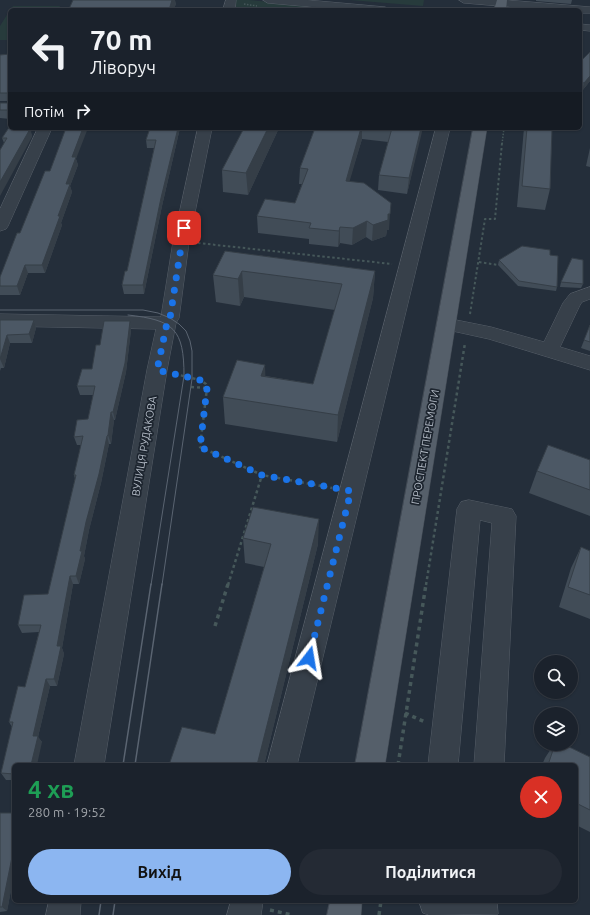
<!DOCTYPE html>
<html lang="uk">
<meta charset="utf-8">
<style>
:root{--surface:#1b222c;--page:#242a34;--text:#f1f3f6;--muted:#a0a4a9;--line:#393f48;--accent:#8cb6f1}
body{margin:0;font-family:Ubuntu,sans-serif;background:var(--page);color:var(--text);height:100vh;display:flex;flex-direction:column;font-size:15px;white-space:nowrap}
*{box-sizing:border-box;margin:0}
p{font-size:13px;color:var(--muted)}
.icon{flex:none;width:22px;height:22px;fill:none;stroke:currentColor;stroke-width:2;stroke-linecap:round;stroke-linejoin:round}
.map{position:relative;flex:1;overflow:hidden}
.details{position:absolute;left:12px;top:763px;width:566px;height:140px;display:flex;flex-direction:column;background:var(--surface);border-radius:6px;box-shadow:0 1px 3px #0004,0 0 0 1px var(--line)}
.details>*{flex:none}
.banner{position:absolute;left:8px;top:8px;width:574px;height:122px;border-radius:6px;box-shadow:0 1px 3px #0004,0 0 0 1px var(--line);background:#1b222c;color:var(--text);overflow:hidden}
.controls{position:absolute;left:534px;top:655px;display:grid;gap:8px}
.controls a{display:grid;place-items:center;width:44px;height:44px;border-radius:50%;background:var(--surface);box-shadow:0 1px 3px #0004,0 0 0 1px var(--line);font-size:20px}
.pin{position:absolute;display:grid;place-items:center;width:34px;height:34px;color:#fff;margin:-17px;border-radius:8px;box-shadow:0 2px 6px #0006}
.me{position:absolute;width:44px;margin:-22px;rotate:14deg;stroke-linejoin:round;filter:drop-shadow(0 0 3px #0008)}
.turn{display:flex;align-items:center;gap:14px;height:84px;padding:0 16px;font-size:18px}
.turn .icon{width:52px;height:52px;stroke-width:2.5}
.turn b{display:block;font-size:28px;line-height:34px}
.then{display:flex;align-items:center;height:38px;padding:0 16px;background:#0003;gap:8px;font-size:15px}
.round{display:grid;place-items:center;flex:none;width:42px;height:42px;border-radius:21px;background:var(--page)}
.head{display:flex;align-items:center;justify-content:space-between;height:68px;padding:0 16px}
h1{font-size:24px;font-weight:600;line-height:30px;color:#1e9e55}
.action{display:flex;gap:8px;margin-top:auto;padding:8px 16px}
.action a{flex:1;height:46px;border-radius:24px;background:var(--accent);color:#111;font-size:16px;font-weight:600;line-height:46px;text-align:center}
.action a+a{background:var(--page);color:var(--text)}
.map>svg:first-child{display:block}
</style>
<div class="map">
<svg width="590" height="915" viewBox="0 0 590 915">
<rect width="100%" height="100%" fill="#242e3a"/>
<g fill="#273b3c">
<polygon points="228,0 249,0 364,10 226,10"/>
<polygon points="350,0 424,0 423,6"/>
<polygon points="13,6 60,6 58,10 10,10"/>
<polygon points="10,10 10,40 0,40 0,26"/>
</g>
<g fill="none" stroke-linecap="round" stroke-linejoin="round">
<defs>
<g id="minor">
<polygon points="226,0 236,0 235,10 223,10"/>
<polygon points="263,0 307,0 385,7 391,10 346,10 268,3"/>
<polygon points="459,0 506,0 590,7 590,13 580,13 580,10 548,10 464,3"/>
<polygon points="580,24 590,25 590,31 580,30"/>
<polygon points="38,128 52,128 8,226 6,229 0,231 0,209"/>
<polygon points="198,128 212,128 189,242 179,318 176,323 167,370 104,765 74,765 147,370 156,329 0,326 0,314 161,317 173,242"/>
<polygon points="436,128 450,128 297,765 267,765"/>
<polygon points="590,287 590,299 582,302 580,305 560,347 590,356 590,370 489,339 439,328 437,324 439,320 446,318 491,327 544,342 563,303 570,294"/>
<polygon points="469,500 512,509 516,516 504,765 474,765 492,523 480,520 458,765 428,765 457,509 461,502"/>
<polygon points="49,901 81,901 80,915 46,915"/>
<polygon points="231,901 263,901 261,915 227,915"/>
<polygon points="419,901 497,901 498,914 429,915 423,913"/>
</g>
<g id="major">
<polygon points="497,0 507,0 506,10 494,10"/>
<polygon points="473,128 487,128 385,765 355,765"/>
<polygon points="330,901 362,901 361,915 327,915"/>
</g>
</defs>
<use href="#minor" stroke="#565e68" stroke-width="1"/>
<use href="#major" stroke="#414953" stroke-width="1"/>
<g stroke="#46585a" stroke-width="1.5" stroke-dasharray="1.5 1.5" stroke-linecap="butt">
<polyline points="244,4 257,6"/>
<polyline points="502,144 504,128"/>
</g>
<g stroke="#46585a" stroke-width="2" stroke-dasharray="2.5 2.5" stroke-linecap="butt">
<polyline points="198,243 392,264"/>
<polyline points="479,262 498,265"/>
<polyline points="470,314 485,219 495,219 502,143"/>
</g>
<g stroke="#46585a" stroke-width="2.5" stroke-dasharray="3 3" stroke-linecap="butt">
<polyline points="175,374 200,380 206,384 207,388 200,447 262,475 332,488"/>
<polyline points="191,387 207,388"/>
<polyline points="228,585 262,475"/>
<polyline points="426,585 465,343"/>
</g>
<g stroke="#46585a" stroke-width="3.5" stroke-dasharray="4 4" stroke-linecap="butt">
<polyline points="215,626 228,584"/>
<polyline points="405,713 425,722"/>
<polyline points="398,765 426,584"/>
<polyline points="270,910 292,915"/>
<polyline points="379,915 381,901"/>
</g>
<use href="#minor" fill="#37404a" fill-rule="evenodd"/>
<use href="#major" fill="#555f6a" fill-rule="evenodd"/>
<g stroke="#5a6471" stroke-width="1">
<polyline points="0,310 143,310 158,313 170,318 179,324 186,331 190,341 192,351 192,379 162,585"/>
<path d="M128 315C174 320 184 329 184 376L151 585"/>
</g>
<g stroke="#5a6471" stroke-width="1.5">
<polyline points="123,765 151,584"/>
<polyline points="135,765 162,584"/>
<polyline points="99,915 101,901"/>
<polyline points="113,915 115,901"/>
</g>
</g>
<g fill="#414c57">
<polygon points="536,0 572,0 571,4 536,1"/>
<polygon points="176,3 174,10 69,10 69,9"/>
<polygon points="590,52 590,81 582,91 580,91 580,62"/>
<polygon points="10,54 10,119 0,118 0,103 9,103 9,101 0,101 0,55"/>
<polygon points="150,128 180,128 162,206 144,294 124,294 122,285 127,271 154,148 147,148 146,140"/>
<polygon points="244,128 279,128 248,195 223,192 222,170"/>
<polygon points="315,128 422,128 407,194 378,190 379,175 388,142 362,139 349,181 389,230 387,230 386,236 372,241 366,237 352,245 340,243 338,247 309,244 309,239 258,233 257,216 295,203 302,184 299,184 300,168"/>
<polygon points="524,128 552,128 550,189 545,210 517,207"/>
<polygon points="31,132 32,137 4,143 2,138"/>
<polygon points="590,148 590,167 586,166"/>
<polygon points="76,159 78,165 70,186 72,192 61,223 62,225 45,273 28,273 20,295 0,295 0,277 20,233 50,171"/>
<polygon points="225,251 375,271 373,298 337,442 225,424 223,397 266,376 313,384 335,310 244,297 240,306 216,302 213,275"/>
<polygon points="550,255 557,287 556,291 518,286 498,265 499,260"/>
<polygon points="561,282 583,284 581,288 560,287"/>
<polygon points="0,320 34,320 36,328 32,343 10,343 4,368 1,368 0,371"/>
<polygon points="130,321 131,330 126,372 115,420 114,420 111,444 109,444 101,483 89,530 84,556 85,559 79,584 73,584 62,648 64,654 57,686 50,686 38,737 42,742 14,765 14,780 6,780 1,773 12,727 9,722 25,687 39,632 22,633 18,625 48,594 75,479 74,475 81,445 77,445 74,437 88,419 93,395 80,395 77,386 92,369 100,345"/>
<polygon points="590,325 590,351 581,348"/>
<polygon points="590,460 590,516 529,493 537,471"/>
<polygon points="243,538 318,544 264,765 169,765 215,734 264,567 245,563"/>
<polygon points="581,547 590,551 590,619 559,607 571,568"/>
<polygon points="554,744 563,744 590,757 590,832 576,825 576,765 542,765 545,758"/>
<polygon points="0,813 14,813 14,875 7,911 0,912"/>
</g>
<g fill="#353e47">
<polygon points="172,0 175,0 176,3 174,10 169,10"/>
<polygon points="590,76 590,81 582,91 584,83"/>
<polygon points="26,128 33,128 31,132 32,137 0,196 0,182"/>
<polygon points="83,128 88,128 76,159 78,165 70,186 72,192 61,223 62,225 45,273 42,265 58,216 72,157"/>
<polygon points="178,128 180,128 162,206 144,294 143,285 161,198"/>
<polygon points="268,128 279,128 248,195 246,173"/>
<polygon points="361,128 362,128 362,139 345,197 346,181"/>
<polygon points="421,128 422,128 422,132 407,194 409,178"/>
<polygon points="388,214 390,214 389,230 387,230 386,236 372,241 373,225"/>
<polygon points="367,221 366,237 352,245 353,228"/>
<polygon points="340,227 340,243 338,247 339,231"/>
<polygon points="25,265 28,273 20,295 17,286"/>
<polygon points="242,271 244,297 240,306 238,279"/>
<polygon points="375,271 373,298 337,442 338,415"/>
<polygon points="34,320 36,328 32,343 29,334"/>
<polygon points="130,321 131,330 126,372 115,420 113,412"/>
<polygon points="7,335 10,343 4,368 0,359"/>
<polygon points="265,365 266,392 261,376"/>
<polygon points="111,412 114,420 111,444 108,435"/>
<polygon points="107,436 109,444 101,483 89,530 84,556 85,559 79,584 76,576 80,551 86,522"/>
<polygon points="319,519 318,544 264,765 257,765"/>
<polygon points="70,576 73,584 62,648 64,654 57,686 54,679 57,646"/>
<polygon points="46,679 50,686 38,737 42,742 37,765 31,765 33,736"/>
<polygon points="12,857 14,859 14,875 7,911 2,907"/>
</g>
<g fill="#4c5865" stroke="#353e47">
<polygon points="73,0 172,0 169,10 91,10 91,9 69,9"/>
<polygon points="311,7 331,9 330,10 309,10"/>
<polygon points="590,52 590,76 584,83 580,82 580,62"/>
<polygon points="10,54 10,66 9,69 10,69 10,110 0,110 0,103 9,103 9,93 0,93 0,55"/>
<polygon points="10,126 10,128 26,128 26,129 30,129 0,182 0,150 7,138 2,138"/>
<polygon points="66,128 83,128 72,157 76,157 66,184 70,184 58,216 60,216 42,265 25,265 17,286 0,286 0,277 17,233 20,233 45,171 50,171"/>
<polygon points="150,128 178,128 161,198 143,285 122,285 125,271 127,271 156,140 146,140"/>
<polygon points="244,128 268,128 246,173 222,170"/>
<polygon points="315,128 361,128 346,181 364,183 391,203 390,214 388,214 388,220 373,225 367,221 353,228 340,227 339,231 309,228 311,223 257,216 265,199 295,203 308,169 300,168"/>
<polygon points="392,128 421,128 409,178 379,175"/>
<polygon points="527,128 552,128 550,189 522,186"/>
<polygon points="522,246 550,250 550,255 558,256 557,287 519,281 499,260"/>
<polygon points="225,251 375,271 338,415 223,397 237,360 265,365 261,376 313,384 342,284 242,271 238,279 213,275"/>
<polygon points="572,258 583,260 583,284 561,282"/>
<polygon points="0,320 34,320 29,334 7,335 0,359"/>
<polygon points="104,321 130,321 125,363 113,412 111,412 108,435 107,436 99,474 86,522 80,551 82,551 76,576 70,576 57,646 61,646 54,679 46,679 33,736 38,736 31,765 14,765 14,774 1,773 13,722 9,722 18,686 25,687 41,625 18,625 24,595 48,594 76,475 74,475 83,436 74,437 77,420 88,419 95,386 77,386 82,369 92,369 96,345 100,345"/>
<polygon points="590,325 590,342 584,340"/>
<polygon points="548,445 590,460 590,490 537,471"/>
<polygon points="253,507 319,519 257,765 169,765 182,727 215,734 271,544 243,538"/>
<polygon points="581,547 590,551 590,595 568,587"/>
<polygon points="555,744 563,744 590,757 590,810 576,803 576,765 548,765"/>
<polygon points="0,813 14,813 14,857 12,857 2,907 0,907"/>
</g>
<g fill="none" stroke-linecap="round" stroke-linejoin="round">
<polyline stroke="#1a73e8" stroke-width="7" stroke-dasharray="0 12.6" points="184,228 170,318 167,323 157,370 200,380 206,384 207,388 200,447 262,475 351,491 309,658"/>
</g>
<g text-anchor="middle" stroke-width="3.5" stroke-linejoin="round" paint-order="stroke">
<g font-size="11" fill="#b3bbc6" stroke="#1d252f">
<text transform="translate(144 446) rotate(-80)" y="4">ВУЛИЦЯ РУДАКОВА</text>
<text transform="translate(425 447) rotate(-80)" y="4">ПРОСПЕКТ ПЕРЕМОГИ</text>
</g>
</g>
</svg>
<div class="controls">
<a><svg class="icon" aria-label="search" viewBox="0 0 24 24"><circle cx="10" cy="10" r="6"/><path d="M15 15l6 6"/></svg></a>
<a><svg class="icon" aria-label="layers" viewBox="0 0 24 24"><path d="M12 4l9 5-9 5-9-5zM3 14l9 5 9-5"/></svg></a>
</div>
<div class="pin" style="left:184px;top:228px;background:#d93025"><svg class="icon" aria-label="arrive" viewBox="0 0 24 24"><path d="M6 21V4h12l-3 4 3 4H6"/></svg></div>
<svg class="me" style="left:309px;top:658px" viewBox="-20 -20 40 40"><path d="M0-17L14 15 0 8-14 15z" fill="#1a73e8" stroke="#fff" stroke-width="4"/></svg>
<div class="banner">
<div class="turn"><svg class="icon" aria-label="left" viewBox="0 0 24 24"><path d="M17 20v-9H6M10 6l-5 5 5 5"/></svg><div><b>70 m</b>Ліворуч</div></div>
<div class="then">Потім<svg class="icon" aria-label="right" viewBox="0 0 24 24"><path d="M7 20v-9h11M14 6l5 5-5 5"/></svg></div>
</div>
<section class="details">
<div class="head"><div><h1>4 хв</h1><p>280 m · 19:52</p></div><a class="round" style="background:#d93025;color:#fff"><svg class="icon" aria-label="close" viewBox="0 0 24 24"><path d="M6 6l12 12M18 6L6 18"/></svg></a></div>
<div class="action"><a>Вихід</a><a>Поділитися</a></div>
</section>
</div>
